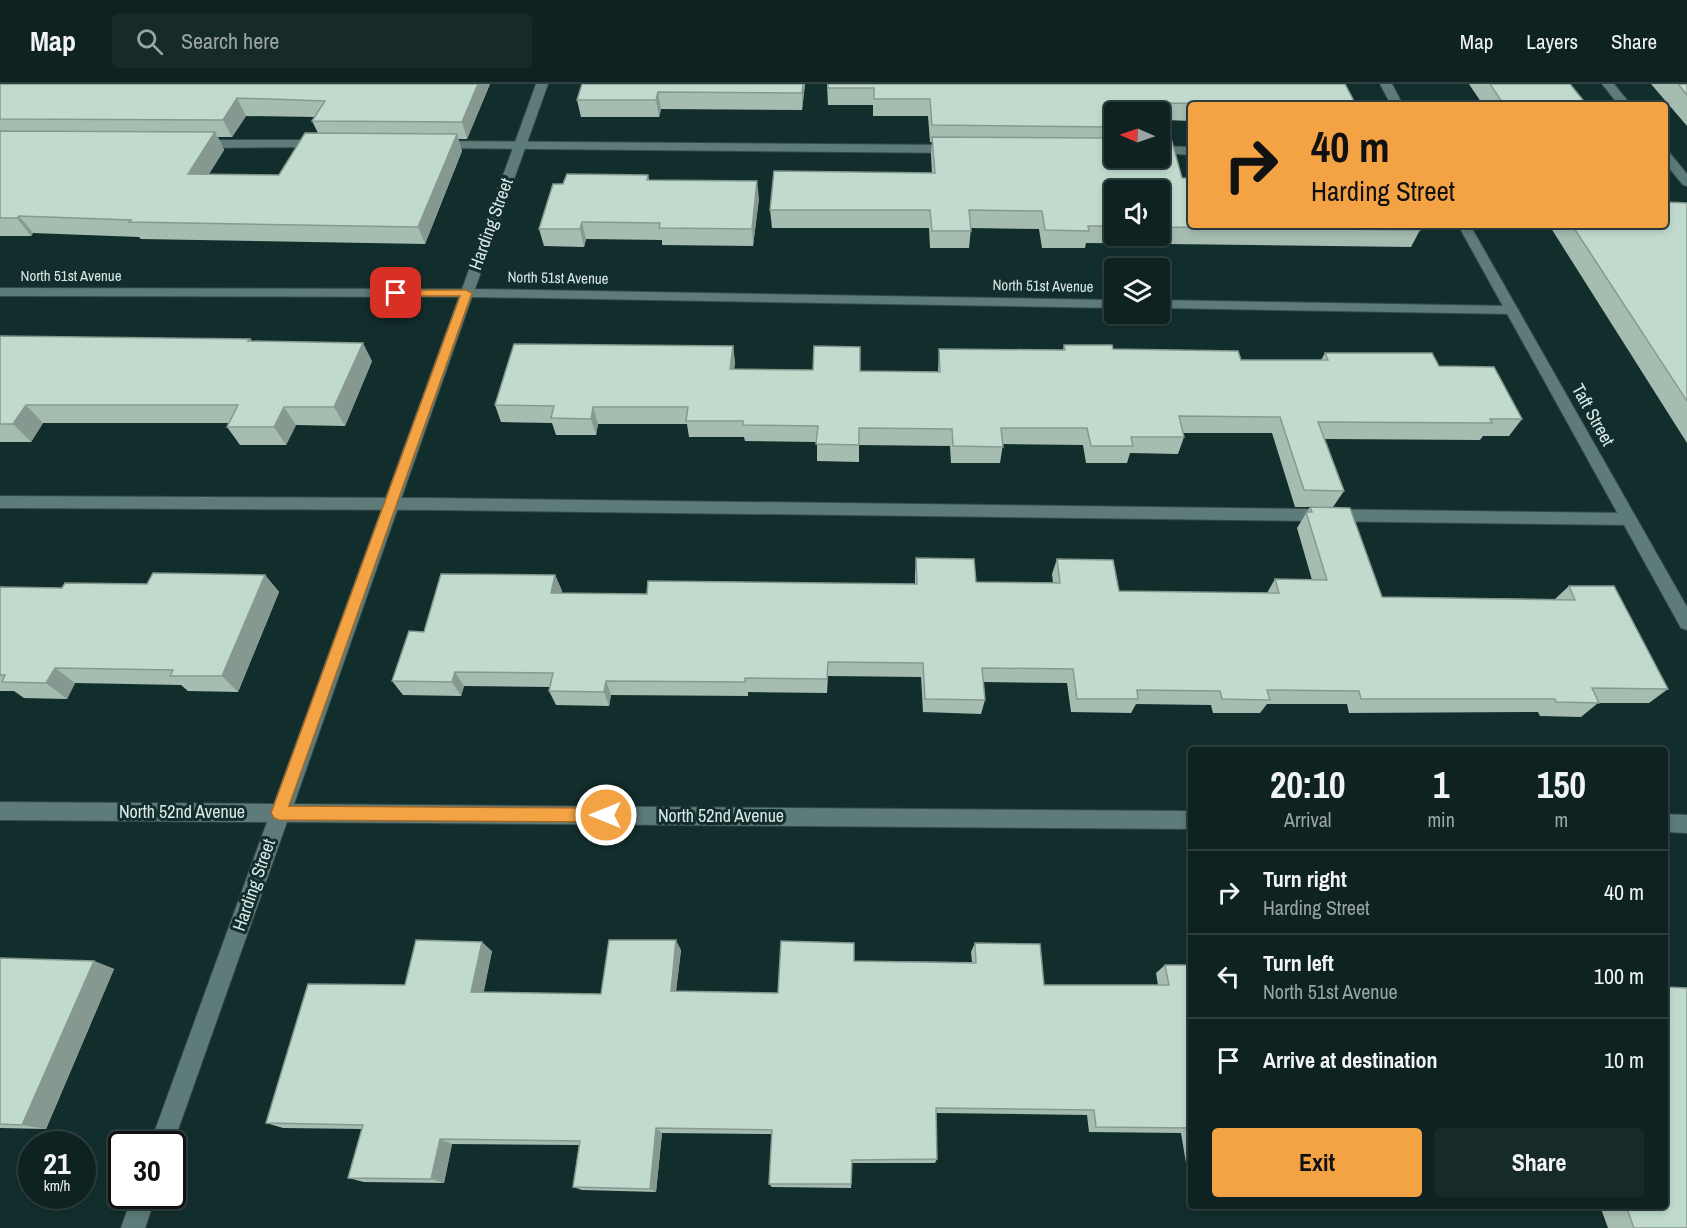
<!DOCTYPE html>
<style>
:root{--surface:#0e2221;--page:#172a2a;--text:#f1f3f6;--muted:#9ba4a5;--line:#2e3f3f;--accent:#f4a344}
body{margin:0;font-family:"Archivo Narrow",sans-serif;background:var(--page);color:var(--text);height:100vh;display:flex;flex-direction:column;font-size:22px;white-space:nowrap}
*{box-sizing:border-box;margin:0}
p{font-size:20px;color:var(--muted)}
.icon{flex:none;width:33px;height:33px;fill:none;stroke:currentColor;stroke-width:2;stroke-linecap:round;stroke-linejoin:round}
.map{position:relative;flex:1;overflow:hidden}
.drawer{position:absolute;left:1188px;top:663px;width:480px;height:462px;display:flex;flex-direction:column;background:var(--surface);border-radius:6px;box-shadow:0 3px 9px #0003,0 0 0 2px var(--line)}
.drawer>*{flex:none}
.guide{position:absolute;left:1188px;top:18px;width:480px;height:126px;border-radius:6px;box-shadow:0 3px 9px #0003,0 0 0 2px var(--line);background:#f4a344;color:#111;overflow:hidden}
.needle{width:39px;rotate:272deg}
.fabs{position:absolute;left:1104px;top:18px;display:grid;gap:12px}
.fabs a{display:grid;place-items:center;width:66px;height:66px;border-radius:6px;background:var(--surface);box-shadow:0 3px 9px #0003,0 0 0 2px var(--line);font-size:30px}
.speed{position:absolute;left:18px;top:1047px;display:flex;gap:12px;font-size:30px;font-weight:700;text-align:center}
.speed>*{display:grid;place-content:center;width:78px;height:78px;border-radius:50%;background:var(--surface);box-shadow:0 3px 9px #0003,0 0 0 2px var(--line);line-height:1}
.speed small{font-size:15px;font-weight:400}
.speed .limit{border:3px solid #111;border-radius:9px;background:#fff;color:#111}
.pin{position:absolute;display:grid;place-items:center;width:51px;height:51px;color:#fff;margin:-26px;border-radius:12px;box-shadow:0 3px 9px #0006}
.me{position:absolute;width:66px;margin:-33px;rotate:270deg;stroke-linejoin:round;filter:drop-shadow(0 0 4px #0008)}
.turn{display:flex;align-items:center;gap:21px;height:126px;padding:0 24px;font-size:27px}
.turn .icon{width:78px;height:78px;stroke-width:2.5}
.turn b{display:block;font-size:42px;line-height:51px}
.eta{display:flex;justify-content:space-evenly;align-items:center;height:102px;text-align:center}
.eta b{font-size:36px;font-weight:700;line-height:42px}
.button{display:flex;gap:12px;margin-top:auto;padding:12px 24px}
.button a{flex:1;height:69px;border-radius:6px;background:var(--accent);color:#111;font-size:24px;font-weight:700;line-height:69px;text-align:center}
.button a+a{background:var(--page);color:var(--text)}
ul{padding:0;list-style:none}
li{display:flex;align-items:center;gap:18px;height:84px;padding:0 24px;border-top:2px solid var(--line)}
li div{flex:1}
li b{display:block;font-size:22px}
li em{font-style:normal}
header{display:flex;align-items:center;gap:36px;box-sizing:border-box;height:84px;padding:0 30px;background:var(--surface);border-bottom:2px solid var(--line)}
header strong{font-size:28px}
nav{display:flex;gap:33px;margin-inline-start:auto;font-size:21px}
.search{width:420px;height:54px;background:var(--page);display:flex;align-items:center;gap:15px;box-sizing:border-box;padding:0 21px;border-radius:6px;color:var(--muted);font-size:22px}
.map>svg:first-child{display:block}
</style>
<header>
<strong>Map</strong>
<div class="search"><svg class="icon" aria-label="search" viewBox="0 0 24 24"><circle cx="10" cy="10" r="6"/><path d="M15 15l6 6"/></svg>Search here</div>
<nav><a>Map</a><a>Layers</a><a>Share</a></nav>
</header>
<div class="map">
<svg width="1687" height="1144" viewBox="0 0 1687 1144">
<rect width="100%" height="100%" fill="#122e2c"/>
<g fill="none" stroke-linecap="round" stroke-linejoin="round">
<defs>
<g id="lane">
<polygon points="1602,0 1614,0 1631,21 1619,21"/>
<polygon points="321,56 325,57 325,63 198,64 192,60 198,56"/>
<polygon points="438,57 957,61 963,65 957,69 434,64 432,61"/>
<polygon points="1160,62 1191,63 1191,71 1160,69"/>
<polygon points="1665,67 1669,68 1687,90 1687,102 1683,101 1665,79"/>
<polygon points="0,412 435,414 1629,429 1637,435 1629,441 435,426 0,424"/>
</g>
<g id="street">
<polygon points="536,0 548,0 475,205 1114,216 1114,224 472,213 294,720 1191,727 1191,745 287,738 172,1063 172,1060 150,1060 267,738 0,736 0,718 274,720 459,213 0,212 0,204 462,205"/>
<polygon points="1160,216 1512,222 1519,226 1512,230 1160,224"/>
<polygon points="1665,730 1687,731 1687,749 1665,748"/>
<polygon points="132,1112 156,1112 145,1144 121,1144"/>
</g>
<g id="secondary">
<polygon points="1380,0 1392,0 1403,21 1391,21"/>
<polygon points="1458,141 1470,141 1687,523 1687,546 1681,544"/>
</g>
</defs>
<use href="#lane" stroke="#344847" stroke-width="2"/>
<use href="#street" stroke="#344847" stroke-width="2"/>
<use href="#secondary" stroke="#344847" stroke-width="2"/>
<use href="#lane" fill="#5d7b78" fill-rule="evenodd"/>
<use href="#street" fill="#5d7b78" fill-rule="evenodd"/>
<use href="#secondary" fill="#5d7b78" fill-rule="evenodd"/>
</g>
<g fill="#a5bcb1" fill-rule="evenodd">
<path d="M0 0H490L467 55H458L462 67 425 160 141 155 139 153 33 149 31 152H0ZM246 32 315 33 312 37 318 49 279 91 209 90 224 66 218 53H232Z"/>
<polygon points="582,0 805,0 802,26 661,25 659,33 581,33 577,16"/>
<path d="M827 0H1345L1356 21H1191V37L1165 36 1164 52 1182 94 1420 146 1411 163 1086 159 1085 164H1042L1039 145 971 144 969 164H930L929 144H772L770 126 932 89 931 70 932 58H930L928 32H873V21H828ZM1114 28 1160 74H1114ZM1114 106H1160V152H1114Z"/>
<polygon points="1469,0 1570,0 1587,21 1483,21"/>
<polygon points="1651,0 1687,0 1687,42"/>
<polygon points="648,91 649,96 759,114 753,162 662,161 662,156 586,155 584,163 544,162 539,145 563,100"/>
<polygon points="1687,119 1687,359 1549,141 1665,141"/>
<polygon points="0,252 250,255 252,257 372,277 345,342 296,341 286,361 240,361 227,343 228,339 43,339 31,358 0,358"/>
<polygon points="1064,261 1241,276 1321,276 1325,269 1439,282 1522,335 1509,352 1483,352 1480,356 1325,355 1344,407 1333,423 1295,423 1272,349 1183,349 1184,353 1178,370 1130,369 1127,379 1086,379 1083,361 1003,360 1000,379 951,379 950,362 859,361 859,378 817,377 817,358 745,357 744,353 689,353 687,340 598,340 596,351 556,351 552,339 501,338 495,321 733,262 735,279 734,285 938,288 939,265 1063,266"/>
<polygon points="1310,423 1382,513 1555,515 1569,502 1668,605 1649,619 1598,619 1581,633 1540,632 1538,628 1349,629 1347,620 1267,620 1260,629 1213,629 1211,621 1136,620 1131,629 1071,628 1067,599 983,598 985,616 981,630 923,628 921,593 828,592 827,609 748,608 748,612 611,611 609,622 556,621 549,607 549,603 464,602 461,612 403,611 392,597 424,548 555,491 562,507 561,509 647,510 915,500 915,490 916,474 976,498 1053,499 1052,490 1057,475 1119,507 1267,509 1275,495 1312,496 1297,444"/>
<polygon points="265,491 279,508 238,608 188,607 181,601 75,599 67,615 24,614 14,607 0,607 0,503 62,504 147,500"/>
<polygon points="975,859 1044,901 1158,901 1156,889 1165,881 1191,881 1191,1085 1187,1085 1181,1049 1089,1048 1087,1031 936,1029 937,1075 935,1079 852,1079 851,1104 772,1103 769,1100 772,1050 662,1049 656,1108 582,1106 573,1103 579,1061 452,1060 444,1099 364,1098 348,1094 362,1045 283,1044 266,1039 405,901 492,867 483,909 601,910 681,866 676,907 778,909 854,877 972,878 971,868"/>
<polygon points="0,874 94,877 114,885 46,1045 0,1044"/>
<polygon points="1207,1122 1281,1122 1268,1125 1207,1124"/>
<polygon points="1600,1122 1665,1122 1687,1144 1608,1144"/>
</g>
<g fill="#869990">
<polygon points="478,0 490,0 467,55 462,38"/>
<polygon points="803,0 805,0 802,26 802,9"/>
<polygon points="658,8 661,25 659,33 656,16"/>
<polygon points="237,14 246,32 232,53 223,36"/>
<polygon points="1163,43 1167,43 1162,60"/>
<polygon points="215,48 224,66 198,107 188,90"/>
<polygon points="457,50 462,67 425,160 418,143"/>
<polygon points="757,97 759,114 753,162 752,145"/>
<polygon points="19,132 33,149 31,152 17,134"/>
<polygon points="582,138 586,155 584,163 580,145"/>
<polygon points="363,259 372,277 345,342 334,323"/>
<polygon points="733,262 735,279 732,302 730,285"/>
<polygon points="26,321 43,339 31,358 13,340"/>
<polygon points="284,323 296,341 286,361 274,343"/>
<polygon points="593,323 598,340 596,351 591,335"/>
<polygon points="265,491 279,508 238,608 222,592"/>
<polygon points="555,491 562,507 558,524 551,509"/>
<polygon points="55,584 75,599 67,615 46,599"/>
<polygon points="455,588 464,602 461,612 452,598"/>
<polygon points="606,597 611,611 609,622 604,608"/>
<polygon points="676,856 681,866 675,915 671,907"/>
<polygon points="482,858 492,867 482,917 471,908"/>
<polygon points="94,877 114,885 46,1045 22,1041"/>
<polygon points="656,1044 662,1049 656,1108 650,1105"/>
<polygon points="440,1055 452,1060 444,1099 431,1095"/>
</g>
<g fill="#c0dbce" stroke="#869990" stroke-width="1.5">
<polygon points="0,0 478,0 462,38 312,37 325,17 237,14 223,36 0,35"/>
<polygon points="582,0 803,0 802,9 658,8 656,16 577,16"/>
<polygon points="828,0 1345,0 1356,21 1160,19 1167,43 1163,43 1163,52 1171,54 1182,94 1191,94 1191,141 1418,141 1420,146 1160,143 1160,106 1114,106 1114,142 1088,142 1089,147 1045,146 1042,127 969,126 971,147 932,147 930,126 770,126 774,87 935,89 932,53 1114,54 1114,74 1160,74 1160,28 1114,28 1114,43 932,41 930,15 874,15 874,4 828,4"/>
<polygon points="1490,0 1570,0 1587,21 1504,21"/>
<polygon points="1678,0 1687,0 1687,11"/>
<polygon points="0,47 215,48 188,90 279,91 305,49 457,50 418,143 129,138 131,136 19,132 17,134 0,134"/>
<polygon points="567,90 648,91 647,96 757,97 752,145 659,144 660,139 582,138 580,145 539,145 553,100 563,100"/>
<polygon points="1665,118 1687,119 1687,317 1572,141 1665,141"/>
<polygon points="0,252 250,255 248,257 363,259 334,323 284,323 274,343 227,343 238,321 26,321 13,340 0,340"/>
<polygon points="514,260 733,262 730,285 813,286 814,262 860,263 860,287 940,288 939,265 1065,266 1064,261 1112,261 1113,265 1238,267 1241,276 1328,276 1325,269 1432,269 1439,282 1494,283 1522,335 1490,335 1492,339 1318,338 1344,407 1304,406 1280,333 1179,332 1184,353 1131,353 1133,362 1091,362 1087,344 1001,344 1003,363 953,362 952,345 859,344 859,361 816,360 818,342 743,341 743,337 686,337 688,323 593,323 591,335 551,334 554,322 495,321"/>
<polygon points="1310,423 1350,424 1382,513 1575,516 1569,502 1614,502 1668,605 1592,604 1599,619 1556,618 1555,615 1361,615 1359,607 1267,606 1270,616 1222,615 1220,607 1137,606 1138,615 1077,615 1073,585 982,584 985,616 925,615 923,579 828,578 827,595 745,594 745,598 606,597 604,608 549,607 553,589 455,588 452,598 392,597 409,547 424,548 441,490 555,491 551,509 647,510 648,497 917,500 916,474 974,475 976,498 1060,499 1057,475 1113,476 1119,507 1279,509 1275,495 1327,496 1306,428 1312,428"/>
<polygon points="153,489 265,491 222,592 170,592 173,586 55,584 46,599 2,598 5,591 0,591 0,503 62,504 65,499 147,500"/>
<polygon points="416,856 482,858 471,908 601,910 609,856 676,856 671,907 778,909 781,857 854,859 854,877 976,879 975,859 1040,860 1044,901 1169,901 1165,881 1191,881 1191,1044 1096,1043 1094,1026 936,1024 937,1075 852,1076 851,1100 769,1100 772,1046 656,1044 650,1105 573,1103 580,1057 440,1055 431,1095 348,1094 363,1041 266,1039 308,900 405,901"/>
<polygon points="0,874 94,877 22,1041 0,1040"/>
<polygon points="1665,903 1687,904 1687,1144 1634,1144 1626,1122 1665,1122"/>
</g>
<polygon fill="#f4a344" stroke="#9f6a2c" stroke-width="1.5" points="466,206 472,209 289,722 606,724 612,726 614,731 612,736 606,738 279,736 274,734 271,729 460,212 396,212 391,209 396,206"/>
<g text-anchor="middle" stroke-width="6" stroke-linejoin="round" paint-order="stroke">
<g font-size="15" fill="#d8e8e7" stroke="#122e2c">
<text x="71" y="197">North 51st Avenue</text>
<text transform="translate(558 194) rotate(1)" y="5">North 51st Avenue</text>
<text transform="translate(1043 202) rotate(1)" y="5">North 51st Avenue</text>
</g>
<g font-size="18" fill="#d8e8e7" stroke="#122e2c">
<text transform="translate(491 140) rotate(-70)" y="6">Harding Street</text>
<text transform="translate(1593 331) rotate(61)" y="6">Taft Street</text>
<text x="182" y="734">North 52nd Avenue</text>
<text x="721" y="738">North 52nd Avenue</text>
<text transform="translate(254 801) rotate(-71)" y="6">Harding Street</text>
</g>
</g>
</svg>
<div class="fabs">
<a><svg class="needle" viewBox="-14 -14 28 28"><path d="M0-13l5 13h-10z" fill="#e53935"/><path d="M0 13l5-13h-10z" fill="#9ba4a5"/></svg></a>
<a><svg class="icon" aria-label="sound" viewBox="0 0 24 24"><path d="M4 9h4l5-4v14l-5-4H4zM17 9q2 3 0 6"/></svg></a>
<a><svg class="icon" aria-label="layers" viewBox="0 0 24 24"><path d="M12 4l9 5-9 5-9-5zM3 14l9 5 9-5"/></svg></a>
</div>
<div class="speed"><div>21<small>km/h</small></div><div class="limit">30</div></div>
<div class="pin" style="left:396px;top:209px;background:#d93025"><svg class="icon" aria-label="arrive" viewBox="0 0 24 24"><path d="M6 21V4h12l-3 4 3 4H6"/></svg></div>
<svg class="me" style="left:606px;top:731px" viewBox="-20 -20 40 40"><circle r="17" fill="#f4a344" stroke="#fff" stroke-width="3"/><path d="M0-11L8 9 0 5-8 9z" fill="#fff"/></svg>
<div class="guide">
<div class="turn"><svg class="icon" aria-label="right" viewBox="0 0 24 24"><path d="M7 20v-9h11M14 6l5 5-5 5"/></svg><div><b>40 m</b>Harding Street</div></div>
</div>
<section class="drawer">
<div class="eta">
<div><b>20:10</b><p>Arrival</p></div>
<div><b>1</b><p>min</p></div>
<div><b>150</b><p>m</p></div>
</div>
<ul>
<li><svg class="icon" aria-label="right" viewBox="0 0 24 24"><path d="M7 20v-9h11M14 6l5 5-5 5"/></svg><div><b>Turn right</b><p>Harding Street</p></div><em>40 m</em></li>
<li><svg class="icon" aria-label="left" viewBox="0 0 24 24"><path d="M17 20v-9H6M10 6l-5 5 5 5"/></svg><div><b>Turn left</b><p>North 51st Avenue</p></div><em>100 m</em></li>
<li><svg class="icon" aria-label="arrive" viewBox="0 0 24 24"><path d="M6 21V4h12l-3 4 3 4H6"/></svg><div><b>Arrive at destination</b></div><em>10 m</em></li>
</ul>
<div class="button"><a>Exit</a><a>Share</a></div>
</section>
</div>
